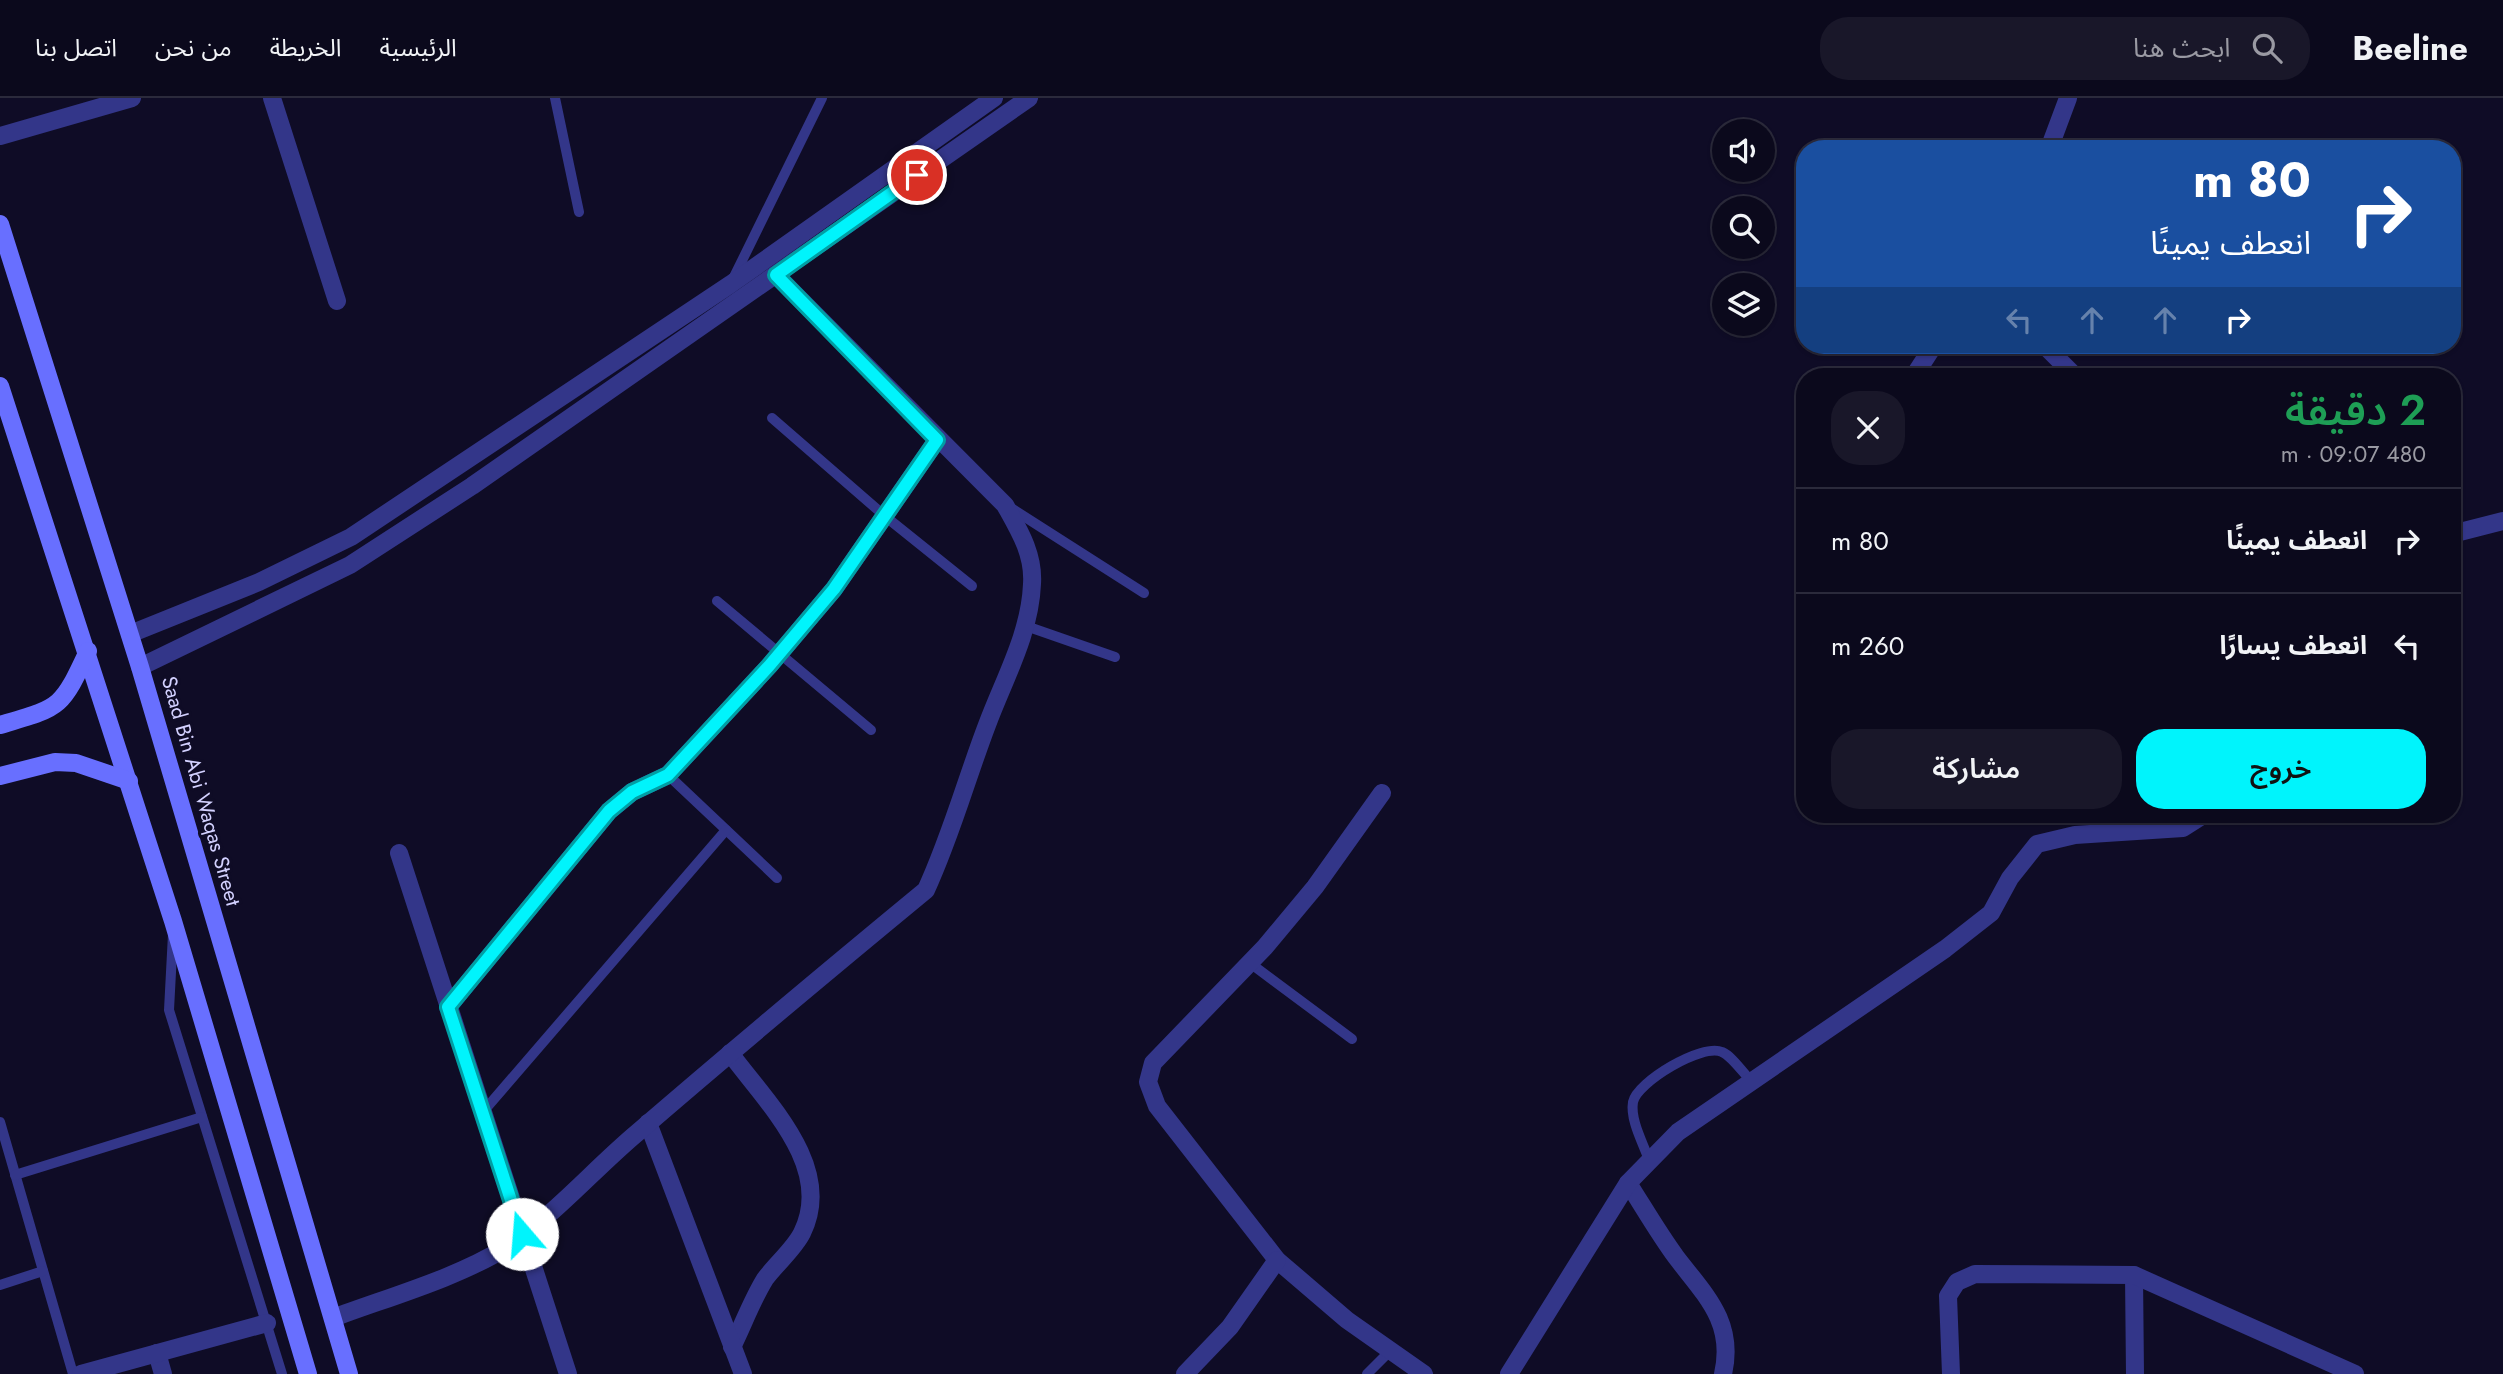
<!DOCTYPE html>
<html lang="ar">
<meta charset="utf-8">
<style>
:root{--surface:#0b091c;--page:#191729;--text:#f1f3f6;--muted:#9a9aa3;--line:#2b2a3b;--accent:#00f4fc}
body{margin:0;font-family:Jost,"Noto Sans Arabic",sans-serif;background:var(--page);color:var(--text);direction:rtl;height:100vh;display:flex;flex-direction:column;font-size:26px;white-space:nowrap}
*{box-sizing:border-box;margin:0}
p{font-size:23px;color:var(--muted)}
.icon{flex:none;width:38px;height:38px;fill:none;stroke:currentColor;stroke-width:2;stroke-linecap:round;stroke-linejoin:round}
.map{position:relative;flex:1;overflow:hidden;direction:ltr}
.drawer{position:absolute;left:1796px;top:270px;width:665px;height:455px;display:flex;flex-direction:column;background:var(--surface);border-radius:28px;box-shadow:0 2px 5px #0004,0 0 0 2px var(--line);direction:rtl}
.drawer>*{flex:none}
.top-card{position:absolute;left:1796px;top:42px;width:665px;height:214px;border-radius:28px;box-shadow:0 2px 5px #0004,0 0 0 2px var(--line);direction:rtl;background:#1a4fa0;color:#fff;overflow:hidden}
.controls{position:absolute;left:1712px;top:21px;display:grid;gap:14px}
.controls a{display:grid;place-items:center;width:63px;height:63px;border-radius:50%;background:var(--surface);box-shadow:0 2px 5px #0004,0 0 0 2px var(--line);font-size:35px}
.pin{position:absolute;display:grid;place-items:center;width:60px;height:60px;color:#fff;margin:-30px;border:4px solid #fff;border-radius:50%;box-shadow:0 2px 7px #0007}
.me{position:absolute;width:77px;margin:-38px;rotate:342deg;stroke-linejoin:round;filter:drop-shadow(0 0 5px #0008)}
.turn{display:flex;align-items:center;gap:24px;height:147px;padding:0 35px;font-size:32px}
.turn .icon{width:91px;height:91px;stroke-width:2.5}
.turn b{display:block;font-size:49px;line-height:60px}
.lanes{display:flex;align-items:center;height:66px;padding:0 35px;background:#0003;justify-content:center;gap:35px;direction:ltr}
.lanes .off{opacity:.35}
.round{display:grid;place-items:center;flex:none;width:74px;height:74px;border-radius:28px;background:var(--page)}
.summary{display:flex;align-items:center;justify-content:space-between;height:119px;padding:0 35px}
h1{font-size:42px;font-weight:600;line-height:52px;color:#1e9e55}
.primary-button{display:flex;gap:14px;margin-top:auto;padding:14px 35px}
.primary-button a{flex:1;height:80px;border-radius:28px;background:var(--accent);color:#111;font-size:28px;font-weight:600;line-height:80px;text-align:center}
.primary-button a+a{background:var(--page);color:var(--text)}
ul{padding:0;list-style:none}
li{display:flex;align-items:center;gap:21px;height:105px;padding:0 35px;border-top:2px solid var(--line)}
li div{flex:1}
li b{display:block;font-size:26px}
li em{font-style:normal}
header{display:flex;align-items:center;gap:42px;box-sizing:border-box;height:98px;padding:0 35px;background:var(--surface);border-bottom:2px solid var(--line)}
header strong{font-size:33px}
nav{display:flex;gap:38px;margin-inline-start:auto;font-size:24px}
.search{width:490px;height:63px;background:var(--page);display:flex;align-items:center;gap:18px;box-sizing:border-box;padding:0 24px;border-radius:28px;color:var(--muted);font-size:26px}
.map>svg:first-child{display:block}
</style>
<header>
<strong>Beeline</strong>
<div class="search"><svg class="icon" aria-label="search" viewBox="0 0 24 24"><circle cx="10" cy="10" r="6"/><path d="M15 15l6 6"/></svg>ابحث هنا</div>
<nav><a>الرئيسية</a><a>الخريطة</a><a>من نحن</a><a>اتصل بنا</a></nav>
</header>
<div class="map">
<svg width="2503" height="1276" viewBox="0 0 2503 1276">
<rect width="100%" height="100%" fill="#0f0c26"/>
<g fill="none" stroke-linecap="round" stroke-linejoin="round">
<g stroke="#333689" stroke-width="10">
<polyline points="555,0 579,114"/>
<polyline points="732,183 822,0"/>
<polyline points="772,320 886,419 972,488"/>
<polyline points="1011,410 1144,495"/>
<polyline points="717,503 871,632"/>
<polyline points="1026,528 1115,559"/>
<polyline points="668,677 777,780"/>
<polyline points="173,836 169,912 282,1276"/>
<polyline points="1250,865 1352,941"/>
<polyline points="482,1015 726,732"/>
<polyline points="0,1024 73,1276"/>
<path d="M1649 1062C1643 1045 1630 1022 1633 1004 1637 984 1702 945 1722 954 1732 958 1744 976 1752 984"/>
<polyline points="15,1077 202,1019"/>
<polyline points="0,1187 43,1173"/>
<polyline points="1367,1276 1390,1253"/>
</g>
<g stroke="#333689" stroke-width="18">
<polyline points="272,0 337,203"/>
<polyline points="0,38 132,0"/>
<polyline points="2049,51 2068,0"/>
<polyline points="2044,247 2075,278"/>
<polyline points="1914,278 1934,247"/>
<polyline points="2452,436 2503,423"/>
<polyline points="130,536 259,484 351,439 731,186 994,0"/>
<polyline points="140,569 350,467 472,388 1029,0"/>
<polyline points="1382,695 1315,789 1265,849 1153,965 1148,984 1157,1008 1277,1162 1347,1222 1424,1276"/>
<polyline points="399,755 568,1276"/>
<polyline points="448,909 609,713 632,694 668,677 769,568 834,491 937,342"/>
<path d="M730 955C766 1004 835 1069 802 1135 794 1151 776 1166 765 1181 752 1202 743 1227 732 1249"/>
<polyline points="648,1025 743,1276"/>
<path d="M1628 1085C1644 1110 1659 1136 1676 1159 1705 1197 1735 1224 1723 1276"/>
<polyline points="2134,1177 2135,1276"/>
<path d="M333 1220C386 1200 457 1180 505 1150 554 1118 593 1072 637 1035 732 953 829 872 926 792 951 738 966 682 987 627 1004 581 1030 536 1032 486 1034 456 1019 432 1005 407L776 177"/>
<polyline points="157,1255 163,1276"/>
<polyline points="81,1276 267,1225"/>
<polyline points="1185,1276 1230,1229 1277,1162"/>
<polyline points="1509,1276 1628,1085 1678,1034 1945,851 1991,815 2010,780 2037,746 2075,737 2183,730 2205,716"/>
<polyline points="1951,1276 1948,1198 1957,1184 1975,1176 2134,1177 2355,1276"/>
</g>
<g stroke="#686fff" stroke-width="18">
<polyline points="0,126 140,569 349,1276"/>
<polyline points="0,288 173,823 308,1276"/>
<path d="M0 627C61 609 61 611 88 553"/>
<polyline points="0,678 55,664 76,665 129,683"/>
</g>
</g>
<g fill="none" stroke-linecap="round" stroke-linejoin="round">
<defs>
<polyline id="route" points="522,1136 448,909 609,713 632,694 668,677 769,568 834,491 937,342 776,177 917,77"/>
</defs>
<use href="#route" stroke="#009fa4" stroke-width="18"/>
<use href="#route" stroke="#00f4fc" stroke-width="12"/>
</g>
<g text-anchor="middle" stroke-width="6" stroke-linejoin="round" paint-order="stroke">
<g font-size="21" fill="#d3d1ff" stroke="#0f0c26">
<text transform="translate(201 693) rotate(74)" y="7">Saad Bin Abi Waqas Street</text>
</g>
</g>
</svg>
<div class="controls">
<a><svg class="icon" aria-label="sound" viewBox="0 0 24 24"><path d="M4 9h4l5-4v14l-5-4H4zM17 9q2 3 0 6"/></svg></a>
<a><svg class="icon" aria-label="search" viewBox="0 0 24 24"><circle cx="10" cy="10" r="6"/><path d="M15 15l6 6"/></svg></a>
<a><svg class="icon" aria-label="layers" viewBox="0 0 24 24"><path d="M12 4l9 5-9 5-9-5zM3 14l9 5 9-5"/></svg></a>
</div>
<div class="pin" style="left:917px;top:77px;background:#d93025"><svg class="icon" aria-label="arrive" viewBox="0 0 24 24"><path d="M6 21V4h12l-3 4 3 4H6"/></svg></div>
<svg class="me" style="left:522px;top:1136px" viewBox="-20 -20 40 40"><circle r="19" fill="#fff"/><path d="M0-13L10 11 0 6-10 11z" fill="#00f4fc"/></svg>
<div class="top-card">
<div class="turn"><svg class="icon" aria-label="right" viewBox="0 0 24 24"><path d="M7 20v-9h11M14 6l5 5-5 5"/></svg><div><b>80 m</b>انعطف يمينًا</div></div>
<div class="lanes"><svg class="icon off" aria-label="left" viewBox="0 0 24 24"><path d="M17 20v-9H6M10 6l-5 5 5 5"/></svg><svg class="icon off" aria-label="ahead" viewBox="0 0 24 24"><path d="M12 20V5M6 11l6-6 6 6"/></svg><svg class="icon off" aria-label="ahead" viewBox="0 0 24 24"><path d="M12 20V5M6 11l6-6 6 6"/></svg><svg class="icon" aria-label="right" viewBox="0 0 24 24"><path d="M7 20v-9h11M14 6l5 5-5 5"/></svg></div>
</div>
<section class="drawer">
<div class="summary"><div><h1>2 دقيقة</h1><p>480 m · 09:07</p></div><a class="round"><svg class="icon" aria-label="close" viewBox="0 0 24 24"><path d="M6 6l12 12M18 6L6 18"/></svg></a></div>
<ul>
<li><svg class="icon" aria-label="right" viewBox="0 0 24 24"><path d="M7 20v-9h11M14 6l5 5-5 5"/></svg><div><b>انعطف يمينًا</b></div><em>80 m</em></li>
<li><svg class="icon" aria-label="left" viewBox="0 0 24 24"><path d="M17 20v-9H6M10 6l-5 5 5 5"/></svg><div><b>انعطف يسارًا</b></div><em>260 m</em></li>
</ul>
<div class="primary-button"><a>خروج</a><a>مشاركة</a></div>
</section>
</div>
